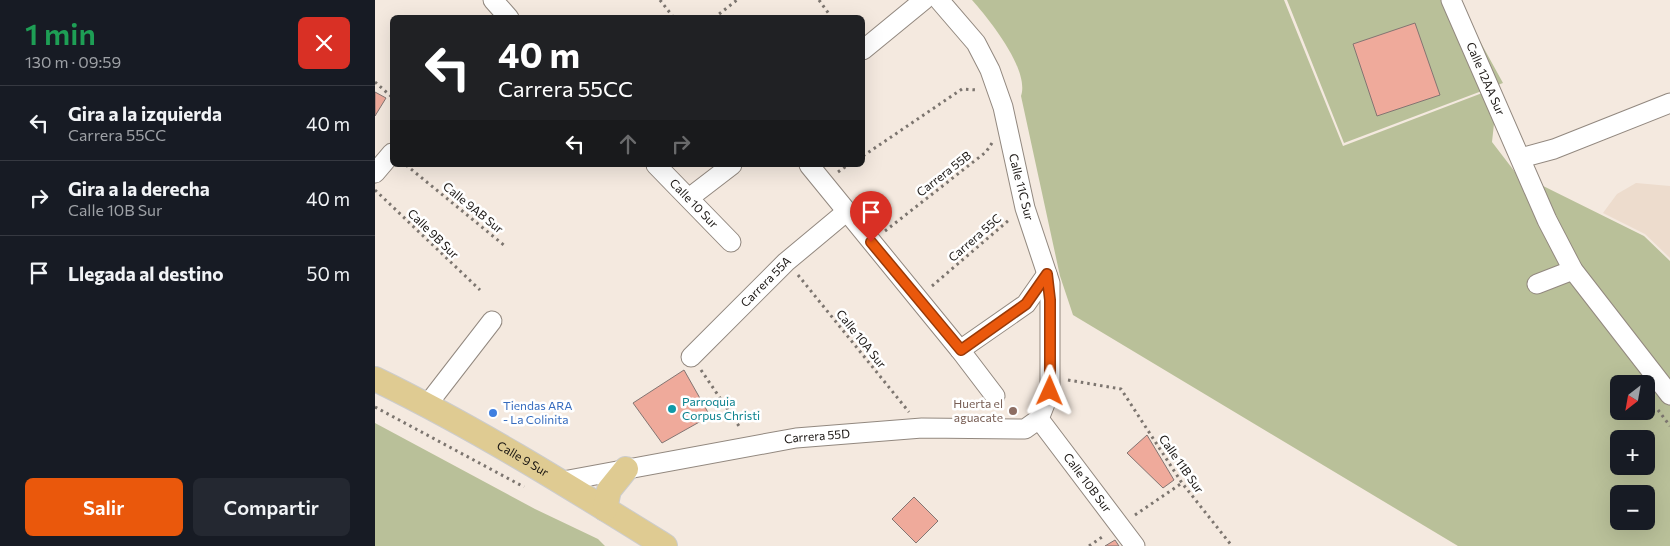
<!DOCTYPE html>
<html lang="es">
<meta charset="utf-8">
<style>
:root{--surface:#171b24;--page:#242831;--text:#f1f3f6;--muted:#9ea1a6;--line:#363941;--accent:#ea580c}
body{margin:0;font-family:Commissioner,sans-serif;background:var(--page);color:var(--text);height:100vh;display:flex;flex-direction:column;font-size:19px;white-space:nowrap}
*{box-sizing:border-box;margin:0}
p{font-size:16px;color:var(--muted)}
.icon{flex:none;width:28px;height:28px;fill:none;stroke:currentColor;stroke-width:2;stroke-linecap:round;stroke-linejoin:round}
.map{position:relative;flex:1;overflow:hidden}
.side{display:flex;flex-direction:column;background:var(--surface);width:375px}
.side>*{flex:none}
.hud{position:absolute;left:15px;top:15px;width:475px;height:152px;border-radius:8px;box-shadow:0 5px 20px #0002;background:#202124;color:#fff;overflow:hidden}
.needle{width:32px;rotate:211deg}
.controls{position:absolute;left:1235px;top:375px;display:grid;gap:10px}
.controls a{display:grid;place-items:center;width:45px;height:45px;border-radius:8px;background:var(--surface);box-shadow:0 5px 20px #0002;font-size:25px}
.pin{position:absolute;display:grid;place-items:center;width:42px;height:42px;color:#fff;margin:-51px -21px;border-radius:50% 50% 50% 0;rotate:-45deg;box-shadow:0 0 5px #0007}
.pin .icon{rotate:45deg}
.me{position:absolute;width:55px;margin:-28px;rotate:1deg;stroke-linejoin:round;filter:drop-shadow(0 0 4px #0008)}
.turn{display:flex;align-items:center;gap:18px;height:105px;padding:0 25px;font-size:22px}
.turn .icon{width:65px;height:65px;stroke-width:2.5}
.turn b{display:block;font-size:35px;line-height:42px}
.lanes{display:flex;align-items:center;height:48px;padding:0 25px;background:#0003;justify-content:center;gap:25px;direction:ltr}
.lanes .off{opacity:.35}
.round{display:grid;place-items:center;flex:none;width:52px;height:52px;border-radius:8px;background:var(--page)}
.summary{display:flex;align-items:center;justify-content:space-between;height:85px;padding:0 25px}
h1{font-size:30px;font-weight:600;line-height:38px;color:#1e9e55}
.button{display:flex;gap:10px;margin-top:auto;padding:10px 25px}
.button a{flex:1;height:58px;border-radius:8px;background:var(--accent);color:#fff;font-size:20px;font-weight:600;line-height:58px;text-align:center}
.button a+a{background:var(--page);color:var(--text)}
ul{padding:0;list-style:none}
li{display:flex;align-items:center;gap:15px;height:75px;padding:0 25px;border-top:1px solid var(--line)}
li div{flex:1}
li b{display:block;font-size:19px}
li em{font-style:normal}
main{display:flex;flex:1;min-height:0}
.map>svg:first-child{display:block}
</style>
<main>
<section class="side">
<div class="summary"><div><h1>1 min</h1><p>130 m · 09:59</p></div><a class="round" style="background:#d93025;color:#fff"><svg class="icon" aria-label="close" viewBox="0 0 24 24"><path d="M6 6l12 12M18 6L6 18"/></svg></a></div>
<ul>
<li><svg class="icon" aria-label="left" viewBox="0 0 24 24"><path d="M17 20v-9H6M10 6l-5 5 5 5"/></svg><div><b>Gira a la izquierda</b><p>Carrera 55CC</p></div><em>40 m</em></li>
<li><svg class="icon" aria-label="right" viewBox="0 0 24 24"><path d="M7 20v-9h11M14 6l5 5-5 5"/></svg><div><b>Gira a la derecha</b><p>Calle 10B Sur</p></div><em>40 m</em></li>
<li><svg class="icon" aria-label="arrive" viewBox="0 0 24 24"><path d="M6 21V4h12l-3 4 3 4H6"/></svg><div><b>Llegada al destino</b></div><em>50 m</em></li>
</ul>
<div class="button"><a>Salir</a><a>Compartir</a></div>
</section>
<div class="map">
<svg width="1295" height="546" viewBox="0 0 1295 546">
<rect width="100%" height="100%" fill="#f4e9df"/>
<polygon fill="#eddccd" points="1261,183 1295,186 1295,258 1270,234 1228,213 1242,194"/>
<g fill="#b9c099" fill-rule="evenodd">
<path d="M597 0H909L968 146 1123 87 1117 142 1140 172 1269 236 1295 261V546H1083L698 315 685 276 646 96C655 70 614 19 597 0ZM1244 384H1271V411H1244ZM1244 439H1271V466H1244ZM1244 494H1271V521H1244Z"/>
<polygon points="912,0 1085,0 1090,14 1128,83 969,143"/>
<polygon points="0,423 160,509 223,539 230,546 0,546"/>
</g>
<g fill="#efaa9b" stroke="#837572">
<polygon points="1040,23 1065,95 1002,116 978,44"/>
<polygon points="0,92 11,98 0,116"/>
<polygon points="309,370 335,416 287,443 258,403"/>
<polygon points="772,435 799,480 788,488 752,453"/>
<polygon points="539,497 563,521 541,543 517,519"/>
<polygon points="740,540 744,546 730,546"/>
</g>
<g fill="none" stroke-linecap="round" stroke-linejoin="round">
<defs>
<g id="minor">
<polyline points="118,0 134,18"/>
<path id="s1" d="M1076 0 1172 220 1198 270 1295 395"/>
<polyline points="488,50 549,0"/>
<polyline points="1146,158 1179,149 1295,103"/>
<path id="s2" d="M281 165 356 242"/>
<polyline points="434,165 585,350 620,396"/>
<polyline points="0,173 17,153"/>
<polyline points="314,198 357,165"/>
<polyline points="1162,284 1198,270"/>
<polyline points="585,350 651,304 672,274"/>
<path id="s3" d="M316 357 411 262 471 212"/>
<polyline points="52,405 117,321"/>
<path id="s4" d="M664 419 760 546"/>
<path id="s5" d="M188 481 421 438 547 428 650 429 664 419 675 391V283L650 208 628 107 615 70 601 43 564 0"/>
</g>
<g id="major">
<path id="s6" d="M0 379C101 428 195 487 290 546"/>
<polyline points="230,509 234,490 251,469"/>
</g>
</defs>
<use href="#minor" stroke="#92887f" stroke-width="21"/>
<use href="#major" stroke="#cccccb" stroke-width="26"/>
<g stroke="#7c756f" stroke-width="3" stroke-dasharray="2.5 4" stroke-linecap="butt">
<polyline points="285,0 299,18"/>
<polyline points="444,0 457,18"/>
<polyline points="339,18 362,0"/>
<polyline points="0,82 18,98"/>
<polyline points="488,156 587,89 602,90"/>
<polyline points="31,165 130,246"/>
<polyline points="463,172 473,165"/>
<polyline points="0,190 105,290"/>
<polyline points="510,231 611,152 617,143"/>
<polyline points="423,275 534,412"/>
<polyline points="557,286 634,220"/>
<polyline points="326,370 366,429"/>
<polyline points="693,380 746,389 807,483 857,546"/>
<polyline points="0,407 149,487"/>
<polyline points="1283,410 1295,426"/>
<polyline points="760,515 807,483"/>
<polyline points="714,546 730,535"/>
</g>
<use href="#minor" stroke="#fff" stroke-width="19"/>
<use href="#major" stroke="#dfcb92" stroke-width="24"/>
</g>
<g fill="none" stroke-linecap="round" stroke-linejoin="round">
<defs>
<polyline id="route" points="496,242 586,350 651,304 672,274 675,300 675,391"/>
</defs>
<use href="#route" stroke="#983908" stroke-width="12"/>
<use href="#route" stroke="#ea580c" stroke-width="9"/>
</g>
<circle fill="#0f9aa8" stroke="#fff" stroke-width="2" cx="297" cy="409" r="5"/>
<circle fill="#8d6e63" stroke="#fff" stroke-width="2" cx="638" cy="411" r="5"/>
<circle fill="#3f7fe0" stroke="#fff" stroke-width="2" cx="118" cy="413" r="5"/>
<g text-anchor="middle" stroke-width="5" stroke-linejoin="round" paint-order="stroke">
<g font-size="12" fill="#191512" stroke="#fff">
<text dy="4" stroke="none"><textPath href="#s1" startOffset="86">Calle 12AA Sur</textPath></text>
<text transform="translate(569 174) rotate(-38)" y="4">Carrera 55B</text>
<text transform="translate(646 187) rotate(76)" y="4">Calle 11C Sur</text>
<text dy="4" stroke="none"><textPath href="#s2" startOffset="54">Calle 10 Sur</textPath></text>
<text transform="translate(98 208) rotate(39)" y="4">Calle 9AB Sur</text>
<text transform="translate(58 234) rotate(44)" y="4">Calle 9B Sur</text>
<text transform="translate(600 238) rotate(-41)" y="4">Carrera 55C</text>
<text dy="4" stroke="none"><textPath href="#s3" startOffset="106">Carrera 55A</textPath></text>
<text transform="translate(486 339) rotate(51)" y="4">Calle 10A Sur</text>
<text dy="4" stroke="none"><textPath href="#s5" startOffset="258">Carrera 55D</textPath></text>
<text dy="4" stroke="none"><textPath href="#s6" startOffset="168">Calle 9 Sur</textPath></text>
<text transform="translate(806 464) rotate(55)" y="4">Calle 11B Sur</text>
<text dy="4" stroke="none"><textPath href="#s4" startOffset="80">Calle 10B Sur</textPath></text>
</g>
<g font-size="12" fill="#0d838f" stroke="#fff" text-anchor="start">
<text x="307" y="406">Parroquia<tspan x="307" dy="14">Corpus Christi</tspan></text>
</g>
<g font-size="12" fill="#785e54" stroke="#fff" text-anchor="end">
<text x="628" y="408">Huerta el<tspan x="628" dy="14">aguacate</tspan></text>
</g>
<g font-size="12" fill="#366cbe" stroke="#fff" text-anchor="start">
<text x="128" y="410">Tiendas ARA<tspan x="128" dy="14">- La Colinita</tspan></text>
</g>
</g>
</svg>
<div class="controls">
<a><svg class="needle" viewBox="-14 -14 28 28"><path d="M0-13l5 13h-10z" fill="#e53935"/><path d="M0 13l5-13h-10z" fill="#9ea1a6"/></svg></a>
<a>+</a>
<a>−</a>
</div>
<div class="pin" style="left:496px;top:242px;background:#d93025"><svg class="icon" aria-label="arrive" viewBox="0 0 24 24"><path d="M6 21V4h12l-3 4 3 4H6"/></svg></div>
<svg class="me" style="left:675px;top:391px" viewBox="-20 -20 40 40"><path d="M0-17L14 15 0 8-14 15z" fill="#ea580c" stroke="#fff" stroke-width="4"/></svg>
<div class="hud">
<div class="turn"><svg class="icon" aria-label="left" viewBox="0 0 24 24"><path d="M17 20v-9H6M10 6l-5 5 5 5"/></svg><div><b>40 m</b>Carrera 55CC</div></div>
<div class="lanes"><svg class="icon" aria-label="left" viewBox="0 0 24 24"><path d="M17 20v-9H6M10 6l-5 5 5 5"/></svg><svg class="icon off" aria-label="ahead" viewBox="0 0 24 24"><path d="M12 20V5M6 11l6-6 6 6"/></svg><svg class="icon off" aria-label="right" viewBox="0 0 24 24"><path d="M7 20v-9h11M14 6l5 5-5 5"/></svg></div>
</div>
</div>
</main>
